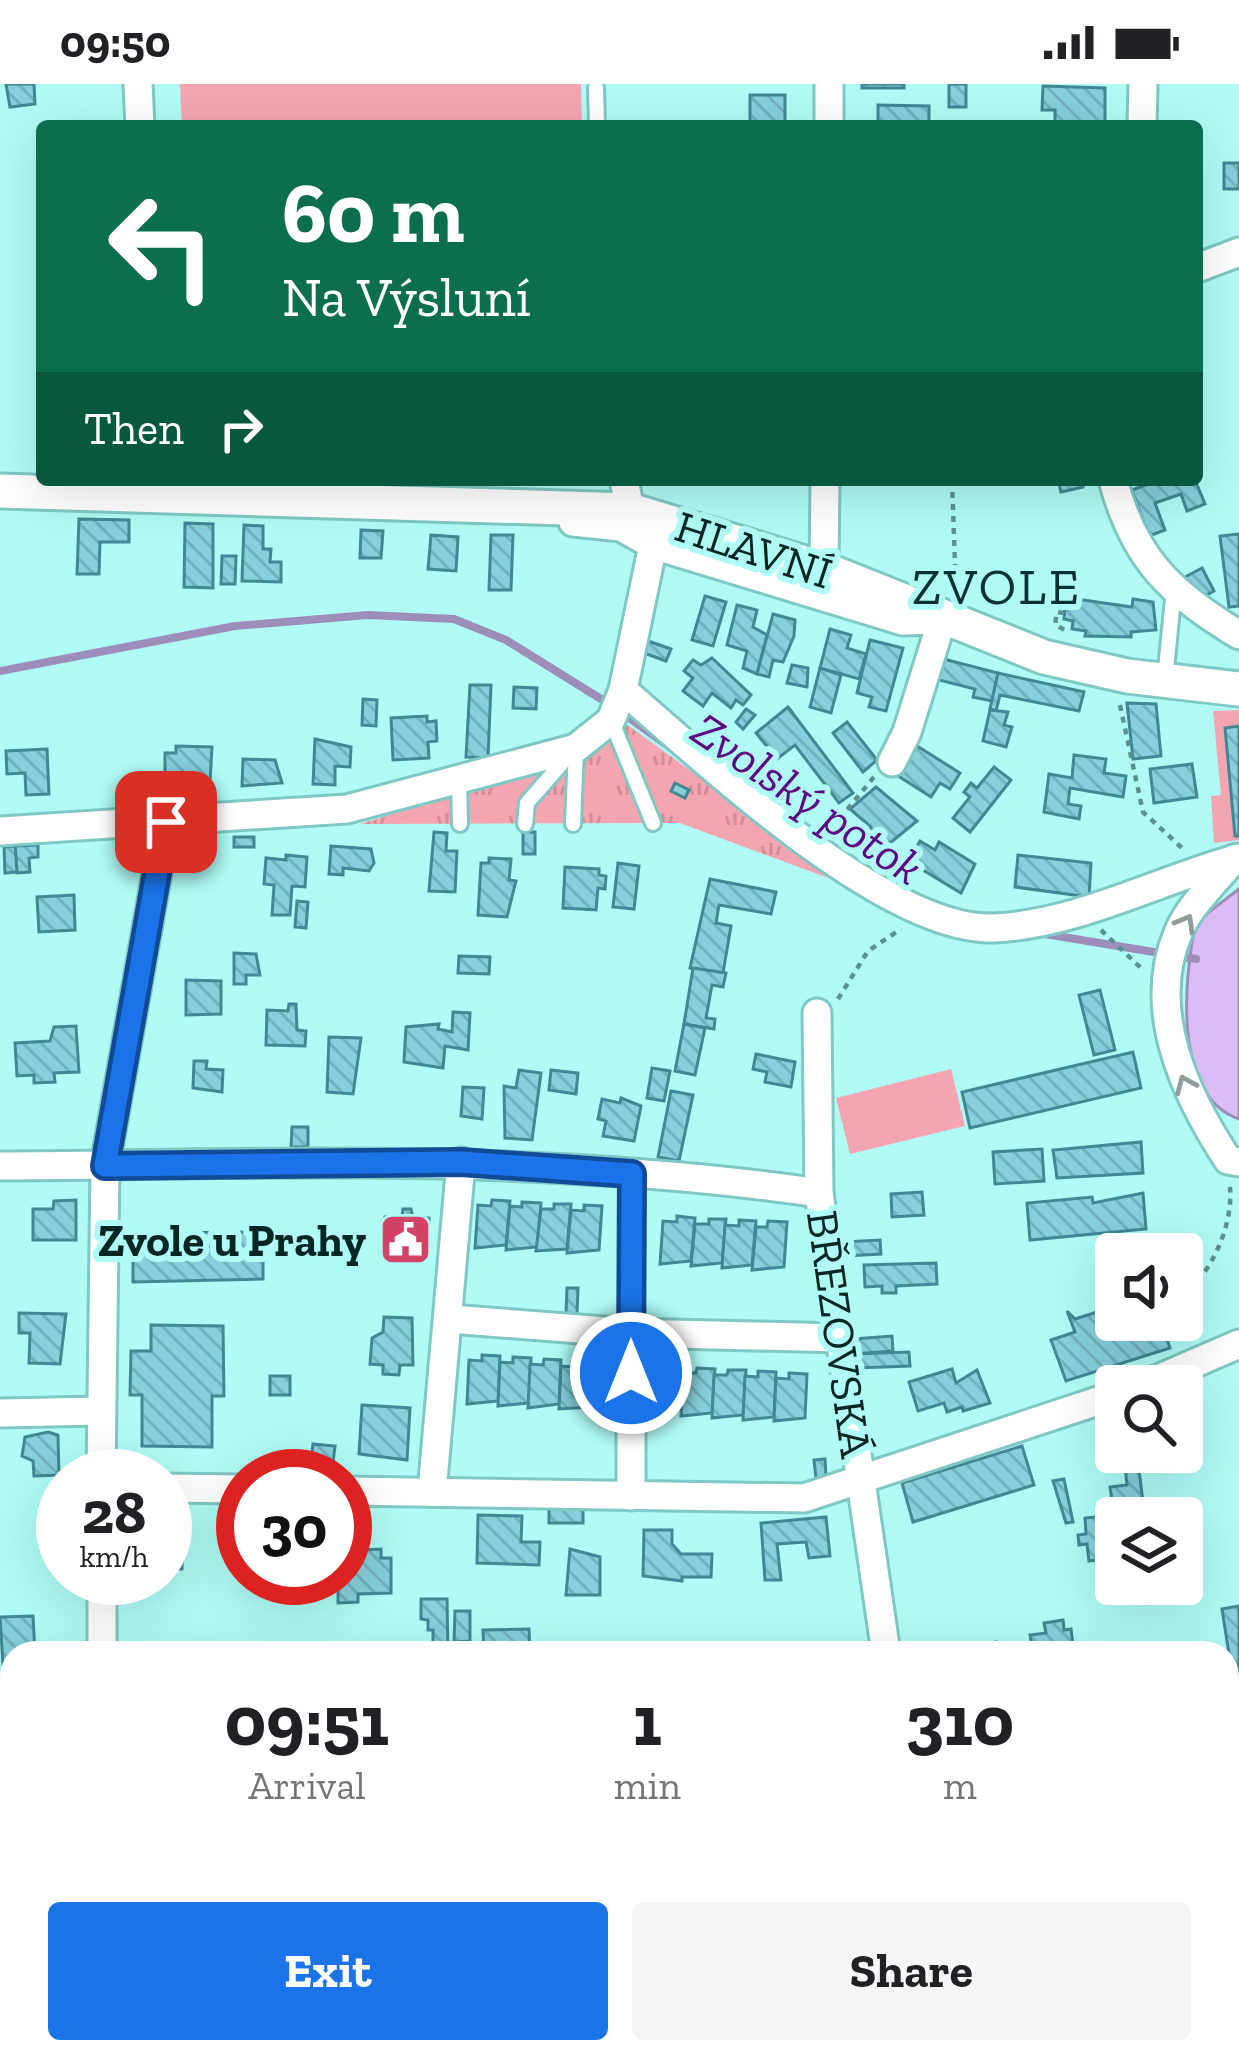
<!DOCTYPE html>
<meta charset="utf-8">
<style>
:root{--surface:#fff;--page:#f6f6f6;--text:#202124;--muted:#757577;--accent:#1a73e8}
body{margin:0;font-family:"Zilla Slab",serif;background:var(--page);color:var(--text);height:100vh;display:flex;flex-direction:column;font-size:45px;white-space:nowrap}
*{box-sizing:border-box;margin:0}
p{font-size:39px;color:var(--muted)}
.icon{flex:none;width:66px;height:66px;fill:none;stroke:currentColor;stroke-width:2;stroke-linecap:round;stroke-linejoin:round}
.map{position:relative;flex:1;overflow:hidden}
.sheet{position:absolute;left:0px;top:1557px;width:1239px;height:423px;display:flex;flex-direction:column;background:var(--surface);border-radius:36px 36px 0 0;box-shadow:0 12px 48px #0002}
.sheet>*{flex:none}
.guide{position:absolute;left:36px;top:36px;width:1167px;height:366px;border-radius:12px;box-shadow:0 12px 48px #0002;background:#0b6e4f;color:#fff;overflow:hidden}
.controls{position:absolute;left:1095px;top:1149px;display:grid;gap:24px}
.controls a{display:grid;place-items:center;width:108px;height:108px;border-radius:12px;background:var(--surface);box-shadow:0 12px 48px #0002;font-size:60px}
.speed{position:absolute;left:36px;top:1365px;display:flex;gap:24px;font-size:60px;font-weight:700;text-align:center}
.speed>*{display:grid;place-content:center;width:156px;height:156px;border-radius:50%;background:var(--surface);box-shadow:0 12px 48px #0002;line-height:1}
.speed small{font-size:30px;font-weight:400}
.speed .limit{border:18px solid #d22;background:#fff;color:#111}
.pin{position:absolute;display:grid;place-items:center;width:102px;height:102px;color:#fff;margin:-51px;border-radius:24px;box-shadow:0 6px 18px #0006}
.me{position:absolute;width:132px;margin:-66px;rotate:0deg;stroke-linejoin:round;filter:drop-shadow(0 0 9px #0008)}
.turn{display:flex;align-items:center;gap:42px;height:252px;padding:0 48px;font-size:54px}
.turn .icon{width:156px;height:156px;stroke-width:2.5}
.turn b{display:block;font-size:84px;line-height:102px}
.then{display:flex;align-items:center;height:114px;padding:0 48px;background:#0003;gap:24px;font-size:45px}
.eta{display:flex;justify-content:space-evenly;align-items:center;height:204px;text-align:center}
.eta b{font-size:72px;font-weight:800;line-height:84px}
.button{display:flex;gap:24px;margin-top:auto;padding:24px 48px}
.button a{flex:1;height:138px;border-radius:12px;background:var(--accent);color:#fff;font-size:48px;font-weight:800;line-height:138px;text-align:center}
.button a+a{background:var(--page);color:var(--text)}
.status{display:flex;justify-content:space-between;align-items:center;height:84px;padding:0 60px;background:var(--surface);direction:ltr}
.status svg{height:33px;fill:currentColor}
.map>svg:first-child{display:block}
</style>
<div class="status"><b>09:50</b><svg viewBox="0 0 49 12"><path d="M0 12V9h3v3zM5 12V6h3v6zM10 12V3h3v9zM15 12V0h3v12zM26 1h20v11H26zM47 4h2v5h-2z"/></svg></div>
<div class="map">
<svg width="1239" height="1979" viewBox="0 0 1239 1979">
<defs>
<pattern id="grass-tufts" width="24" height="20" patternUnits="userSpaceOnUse" patternTransform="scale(3)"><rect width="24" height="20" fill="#f5a5b1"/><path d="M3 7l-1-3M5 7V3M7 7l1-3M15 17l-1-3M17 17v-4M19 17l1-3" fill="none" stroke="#d18e98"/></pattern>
<pattern id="building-back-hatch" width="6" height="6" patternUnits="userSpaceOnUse" patternTransform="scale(3)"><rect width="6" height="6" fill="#86cfdb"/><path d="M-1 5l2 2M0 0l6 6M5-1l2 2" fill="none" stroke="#72b2bc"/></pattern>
</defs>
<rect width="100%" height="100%" fill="#b0fbf5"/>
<g fill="url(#grass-tufts)">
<polygon points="622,637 850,802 680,739 360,740 582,672"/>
<polygon points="1227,1599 1239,1607 1239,1679 1227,1679"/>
</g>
<g fill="#f5a5b1">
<polygon points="180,0 581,0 582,42 182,42"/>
<polygon points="1239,626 1239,756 1214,759 1211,712 1221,711 1213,627"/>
<polygon points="951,985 965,1042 850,1070 836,1014"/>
</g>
<path fill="#dcbbf7" stroke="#9c8eb8" stroke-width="3" d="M1239 805V1035C1172 1012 1184 892 1196 838Z"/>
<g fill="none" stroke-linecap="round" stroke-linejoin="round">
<g stroke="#9c8eb8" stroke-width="8">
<polyline points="0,587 235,542 368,531 454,535 506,556 601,615"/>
<polyline points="628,633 671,664"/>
<polyline points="1039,849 1196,875"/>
</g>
</g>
<g fill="url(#building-back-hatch)" stroke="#3f8894" stroke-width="3">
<polygon points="6,0 34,0 35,20 10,23"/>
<rect x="862" y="0" width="42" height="4"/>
<rect x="949" y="0" width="17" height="23"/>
<polygon points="1043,2 1105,4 1105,42 1055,42 1055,26 1042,26"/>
<rect x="750" y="11" width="35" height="31"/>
<polygon points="878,21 929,22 929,40 878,42"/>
<rect x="1224" y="79" width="15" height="26"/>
<rect x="723" y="396" width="80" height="2"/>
<polygon points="1058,396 1082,396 1083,403 1061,408"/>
<polygon points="1159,396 1195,396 1205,420 1187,427 1181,410 1155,419 1165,446 1149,452 1132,406"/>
<polygon points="79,435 129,436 129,458 100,458 99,490 77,490"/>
<polygon points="185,439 213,440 213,504 184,503"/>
<polygon points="244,441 263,442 263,465 271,465 270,478 281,478 281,498 242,497"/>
<polygon points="361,446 383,447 381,474 360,474"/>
<polygon points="1239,450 1239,522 1229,523 1220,452"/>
<polygon points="431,451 458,453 456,487 428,485"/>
<polygon points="491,451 513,451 511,506 489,506"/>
<polygon points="222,472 236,472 235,500 221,500"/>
<polygon points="1202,484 1214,507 1198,516 1185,493"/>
<polygon points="705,512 726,518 713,562 692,556"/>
<polygon points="1076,515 1132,523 1133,515 1153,518 1156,546 1131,548 1131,553 1085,552 1086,547 1072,545 1073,537 1064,535 1065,522 1075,522"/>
<polygon points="737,521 757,526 753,543 767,551 757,590 743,584 747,567 727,561"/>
<polygon points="773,530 795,536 794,552 783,578 773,576 769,593 757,590"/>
<polygon points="830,545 851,551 847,564 866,570 859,595 820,584"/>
<polygon points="870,556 903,564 886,627 869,623 872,613 857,609"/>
<polygon points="648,557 671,565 666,577 644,569"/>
<polygon points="712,574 751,611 743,621 736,616 731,624 712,609 703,622 683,607 693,594 684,587 693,576 701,581"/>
<polygon points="940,574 998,589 992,617 973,613 975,605 935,595"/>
<polygon points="792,581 808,584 807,603 787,599"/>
<polygon points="820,584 841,591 831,629 810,623"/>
<polygon points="998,589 1084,608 1079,627 1000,611 996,627 990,625"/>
<polygon points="470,601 491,601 488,674 466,673"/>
<polygon points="514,603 537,604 536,625 513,624"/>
<polygon points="363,615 377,616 376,642 362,641"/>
<polygon points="1127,619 1156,620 1161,672 1133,675"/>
<polygon points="788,623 853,709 839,719 795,661 777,675 756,649"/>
<polygon points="746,625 755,631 743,645 736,638"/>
<polygon points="990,626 1008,628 1004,641 1012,643 1006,663 983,657"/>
<polygon points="427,632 427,638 436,637 437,657 428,658 429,674 393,676 391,634"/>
<polygon points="847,638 877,676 863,688 833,649"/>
<polygon points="1239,642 1239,752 1235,752 1225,644"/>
<polygon points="315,655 351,663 350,683 335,682 335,701 313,700"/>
<polygon points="914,660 960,689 950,705 940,699 931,713 895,690"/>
<polygon points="176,662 212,663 210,698 175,696 175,689 165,689 165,669 176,669"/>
<polygon points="47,665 49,710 26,711 25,689 7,690 6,667"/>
<polygon points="1074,671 1106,675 1104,689 1126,692 1123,713 1070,704 1068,720 1081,722 1079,735 1044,728 1049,690 1072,694"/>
<polygon points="243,675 275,676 282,699 242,702"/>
<polygon points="1192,680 1197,713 1154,719 1150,685"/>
<polygon points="994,683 1011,696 970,748 953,734 970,713 964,708 971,699 977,704"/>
<polygon points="675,699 689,706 685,714 671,707"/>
<polygon points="876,703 917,737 890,759 881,751 876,757 867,749 871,743 850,725"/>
<polygon points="434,748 447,749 446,767 457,767 455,808 429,807"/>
<rect x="523" y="748" width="12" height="22"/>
<rect x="234" y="753" width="20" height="10"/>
<polygon points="920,757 935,766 939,758 975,780 961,809 908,777"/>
<polygon points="38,761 38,773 29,774 30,788 17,789 15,762"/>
<polygon points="15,762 17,788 5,789 4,763"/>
<polygon points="331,762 371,765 374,779 369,787 343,784 343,791 329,790"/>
<polygon points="286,771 307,773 305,803 292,802 290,831 272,831 274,801 264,800 266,774 286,776"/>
<polygon points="1018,771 1091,779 1089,813 1015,803"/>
<polygon points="489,774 511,775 509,796 516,797 507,833 478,831 481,779 489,779"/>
<polygon points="618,779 639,782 634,825 613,823"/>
<polygon points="565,783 599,785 599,791 606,792 605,805 598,804 596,826 563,824"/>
<polygon points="710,795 776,808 771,830 719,821 716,839 731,842 723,889 690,884"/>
<polygon points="74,811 75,846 39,848 37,813"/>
<polygon points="297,817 308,818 306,844 295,843"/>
<polygon points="234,869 256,870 260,891 246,891 246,900 234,900"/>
<polygon points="459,872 490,873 489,890 458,889"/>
<polygon points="693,884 726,889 723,903 712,901 706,934 715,935 714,945 684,940"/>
<polygon points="186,896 221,897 221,930 186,931"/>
<polygon points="1100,906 1115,966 1094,971 1079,911"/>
<polygon points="289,920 296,920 297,946 306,947 305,962 266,961 267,926 288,927"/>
<polygon points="453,928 470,929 468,966 445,962 443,984 404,978 406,943 439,940 438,945 452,948"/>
<polygon points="684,940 705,944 695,991 675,987"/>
<polygon points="76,942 79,988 54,989 55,998 34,999 34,991 17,992 15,959 50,957 54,943"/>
<polygon points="329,953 361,954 353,1010 327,1008"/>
<polygon points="1133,968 1141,1004 970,1044 962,1008"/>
<polygon points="756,970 795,978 791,1003 765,998 767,988 753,985"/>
<polygon points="194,977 207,977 206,985 223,986 222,1008 193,1004"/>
<polygon points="652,984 670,987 664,1017 647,1014"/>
<polygon points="519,986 541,989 532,1056 505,1054 504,1002 516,1004"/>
<polygon points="551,986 578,989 576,1010 549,1006"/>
<polygon points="463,1003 484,1004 482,1035 461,1032"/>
<polygon points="671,1007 693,1011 679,1077 658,1073"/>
<polygon points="621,1014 641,1022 634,1057 603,1052 606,1037 598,1035 602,1015 620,1019"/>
<polygon points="292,1043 308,1043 308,1063 291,1063"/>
<polygon points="1141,1058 1143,1089 1057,1094 1053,1066"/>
<polygon points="1042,1065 1044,1097 995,1100 993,1068"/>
<polygon points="922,1108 924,1131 892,1133 891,1110"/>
<polygon points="1143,1109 1146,1145 1030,1156 1027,1119 1092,1113 1093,1119"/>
<polygon points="76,1116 76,1156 33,1156 33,1125 53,1125 54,1117"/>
<polygon points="492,1116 510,1117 506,1161 475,1164 478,1121 491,1122"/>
<polygon points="522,1118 541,1119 537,1163 506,1166 510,1122 522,1123"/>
<polygon points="554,1120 571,1120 567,1165 536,1167 541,1125 554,1125"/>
<polygon points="584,1121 602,1122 599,1166 567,1169 571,1126 584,1127"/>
<polygon points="403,1125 411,1125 413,1134 429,1134 427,1166 426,1162 383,1165 385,1133 402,1133"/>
<polygon points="677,1132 695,1134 691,1177 660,1180 663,1137 677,1138"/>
<polygon points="709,1135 726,1135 722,1179 691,1182 695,1140 709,1140"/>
<polygon points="739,1136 756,1137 752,1181 722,1184 725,1141 739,1142"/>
<polygon points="768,1137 787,1138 784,1183 752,1186 756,1143 767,1143"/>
<polygon points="263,1148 263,1195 133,1198 133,1149"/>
<polygon points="880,1156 881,1170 846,1172 845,1158"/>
<polygon points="936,1179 937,1200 896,1202 896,1209 882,1209 882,1202 865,1203 864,1181"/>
<polygon points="1116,1181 1116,1202 1108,1205 1100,1187"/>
<polygon points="567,1204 578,1204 577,1230 566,1229"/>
<polygon points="1113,1223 1116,1236 1161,1236 1170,1264 1066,1297 1051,1256 1075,1248 1067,1227 1075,1235"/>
<polygon points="19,1229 66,1230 60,1280 29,1279 30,1249 19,1249"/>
<polygon points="384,1233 412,1234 413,1281 400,1281 399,1291 383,1290 383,1281 370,1280 372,1254 383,1248"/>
<polygon points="151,1241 223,1242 224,1312 212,1312 212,1363 142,1362 142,1311 130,1311 131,1267 151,1267"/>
<polygon points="892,1252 893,1267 854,1270 854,1255"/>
<polygon points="909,1268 910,1282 856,1284 854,1270"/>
<polygon points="482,1271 500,1272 498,1317 467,1320 469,1276 482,1277"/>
<polygon points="513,1273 531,1274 529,1319 498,1322 500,1278 513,1279"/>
<polygon points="544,1275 561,1276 559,1320 528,1324 530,1280 543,1281"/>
<polygon points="575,1277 593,1278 590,1323 559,1325 561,1282 574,1283"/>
<polygon points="697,1284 715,1285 712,1329 681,1332 683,1289 696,1289"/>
<polygon points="952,1285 956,1299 977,1286 990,1319 963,1327 962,1323 947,1328 944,1319 918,1327 909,1298"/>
<polygon points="728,1286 746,1286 743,1331 712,1334 714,1291 727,1291"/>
<polygon points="758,1287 776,1288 774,1333 743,1336 745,1292 758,1293"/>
<polygon points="789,1289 807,1290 805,1334 774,1337 776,1294 789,1295"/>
<rect x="270" y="1292" width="20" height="19"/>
<polygon points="362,1321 410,1324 407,1376 359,1370"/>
<polygon points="48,1348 58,1351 59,1391 34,1392 33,1377 22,1372 25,1353"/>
<polygon points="313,1360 335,1362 332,1388 310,1386"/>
<polygon points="1022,1362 1034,1401 913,1438 902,1399"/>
<polygon points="1137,1370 1145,1434 1122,1434 1119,1416 1112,1417 1110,1403 1127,1401 1124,1372"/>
<polygon points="825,1375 826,1393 816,1394 814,1376"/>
<polygon points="1064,1395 1073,1438 1066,1439 1053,1397"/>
<polygon points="549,1422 583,1423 583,1439 549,1439"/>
<polygon points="478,1431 522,1432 521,1458 540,1458 539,1481 477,1479"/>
<polygon points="1114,1431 1116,1474 1089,1477 1087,1460 1079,1461 1078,1451 1086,1450 1085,1434"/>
<polygon points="826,1433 830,1472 809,1474 806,1458 777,1460 781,1496 765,1496 761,1439"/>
<rect x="228" y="1438" width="15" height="32"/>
<polygon points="165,1441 183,1442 182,1485 165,1485"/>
<polygon points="644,1446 672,1446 672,1460 681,1470 712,1470 711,1493 682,1493 682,1497 643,1492"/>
<polygon points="381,1465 381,1474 391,1474 391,1509 358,1510 358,1518 338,1519 338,1494 345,1494 349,1475 363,1475 363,1466"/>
<polygon points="570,1465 600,1473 600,1511 566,1511"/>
<polygon points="421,1515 447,1515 448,1569 433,1569 433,1546 428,1546 428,1536 421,1535"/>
<polygon points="1239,1522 1239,1595 1233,1596 1222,1525"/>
<polygon points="455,1527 470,1527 470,1557 454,1558"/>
<polygon points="33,1532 35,1569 12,1569 12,1580 3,1581 0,1533"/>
<polygon points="1063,1536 1064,1546 1071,1545 1074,1569 1033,1569 1030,1551 1046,1549 1044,1539"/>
<polygon points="529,1545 530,1569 484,1569 483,1546"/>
<polygon points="996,1558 997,1569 983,1569 981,1561"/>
<polygon points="971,1561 972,1569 932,1569 931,1567"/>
<polygon points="12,1649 12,1693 11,1685 0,1686 0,1650"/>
<polygon points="1239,1780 1239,1829 1227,1831 1227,1781"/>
<polygon points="12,1791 10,1827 0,1828 0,1792"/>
<polygon points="443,1968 457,1968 457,1979 442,1979"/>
</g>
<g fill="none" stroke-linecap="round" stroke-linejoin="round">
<defs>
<g id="service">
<polyline points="596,4 597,42"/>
<polyline points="1165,595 1174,505"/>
<polyline points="611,636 653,739"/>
<polyline points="459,695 460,740"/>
<polyline points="525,740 527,719 568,672"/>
<polyline points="573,740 576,664"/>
<polyline points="631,1249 633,1090"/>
</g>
<g id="minor">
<polyline points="138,0 140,42"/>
<polyline points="829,42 829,0"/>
<polyline points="1142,42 1143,0"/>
<polyline points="1197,184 1239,168"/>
<polyline points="624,396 630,426"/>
<path d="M1113 396C1134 475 1170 509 1239 551"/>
<polyline points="573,438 621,443 653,461 903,537 942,536 907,648 892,678"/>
<polyline points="824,485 825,396"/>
<path d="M623 606C705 676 886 848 994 844 1079 840 1158 796 1239 774"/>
<polyline points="0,747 347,725 576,664 611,636 623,606 653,461"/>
<path d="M1234 775C1215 798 1189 822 1178 849 1145 927 1186 1012 1228 1076L1239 1078"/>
<polyline points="817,929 819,1109 886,1569"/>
<path d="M0 1082C273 1080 547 1069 819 1109"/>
<polyline points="450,1235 631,1249 841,1254"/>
<polyline points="631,1249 631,1412"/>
<polyline points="1142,1302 1239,1260"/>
<polyline points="0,1329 101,1327"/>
<polyline points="101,1392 105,1081 166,738"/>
<polyline points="165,1404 243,1405"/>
<polyline points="345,1407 804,1414 1116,1311"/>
<polyline points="432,1408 461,1078"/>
<polyline points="102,1494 102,1569"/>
<polyline points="0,1621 12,1620"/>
<polyline points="0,1867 12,1866"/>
<polyline points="1227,1878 1239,1878"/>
<polyline points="930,1968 931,1979"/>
</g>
<polyline id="tertiary" points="0,407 630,426 824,485 1044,573 1127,592 1239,605"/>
</defs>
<use href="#service" stroke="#7fc8c3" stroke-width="20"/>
<use href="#minor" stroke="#7fc8c3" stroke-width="33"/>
<use href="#tertiary" stroke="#7fc8c3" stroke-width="39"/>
<g stroke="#5c928e" stroke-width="4.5" stroke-dasharray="6 6" stroke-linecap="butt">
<polyline points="952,396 956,509"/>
<polyline points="1064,529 1057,528 1055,540 1069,549"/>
<polyline points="1120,621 1143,728 1182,764"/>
<polyline points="832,744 874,693"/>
<polyline points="1101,846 1141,884"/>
<polyline points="838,915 868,867 901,845"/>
<path d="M1182 1215C1211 1187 1233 1145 1230 1103"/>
<polyline points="1170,1236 1178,1258"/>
</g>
<use href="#service" stroke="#fff" stroke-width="14"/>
<use href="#minor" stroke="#fff" stroke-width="27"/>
<use href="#tertiary" stroke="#fff" stroke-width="33"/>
</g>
<defs><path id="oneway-chevron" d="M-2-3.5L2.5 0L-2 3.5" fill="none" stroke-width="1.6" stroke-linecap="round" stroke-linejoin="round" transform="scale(3)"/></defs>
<g stroke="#8f9d9c">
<use href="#oneway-chevron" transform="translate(1186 839) rotate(-60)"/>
<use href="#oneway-chevron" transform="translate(1185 1000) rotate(-113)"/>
</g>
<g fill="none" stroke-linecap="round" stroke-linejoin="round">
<defs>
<polyline id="route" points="166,738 105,1082 461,1078 632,1090 631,1289"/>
</defs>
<use href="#route" stroke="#114b97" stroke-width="30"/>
<use href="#route" stroke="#1a73e8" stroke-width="21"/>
</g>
<defs>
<symbol id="civic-square" viewBox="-11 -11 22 22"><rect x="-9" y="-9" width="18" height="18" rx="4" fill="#d24366" stroke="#b0fbf5"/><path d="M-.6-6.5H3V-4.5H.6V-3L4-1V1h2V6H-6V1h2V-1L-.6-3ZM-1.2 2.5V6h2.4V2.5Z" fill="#fff"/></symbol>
</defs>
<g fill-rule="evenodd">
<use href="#civic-square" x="376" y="1126" width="59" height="59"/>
</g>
<g text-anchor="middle" stroke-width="12" stroke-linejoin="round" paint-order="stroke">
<g font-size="45" fill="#062624" stroke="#b0fbf5">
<text transform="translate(754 465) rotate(18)" y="16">HLAVNÍ</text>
<text transform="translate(840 1250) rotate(82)" y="16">BŘEZOVSKÁ</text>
</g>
<g font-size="45" font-weight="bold" fill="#062624" stroke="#b0fbf5" text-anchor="end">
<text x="366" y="1172">Zvole u Prahy</text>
</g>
<g font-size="48" font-style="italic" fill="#5c0884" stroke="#b0fbf5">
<text transform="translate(808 714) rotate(34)" y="17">Zvolský potok</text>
</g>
<g font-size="51" letter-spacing="3" fill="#08322f" stroke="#b0fbf5">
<text x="997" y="520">ZVOLE</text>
</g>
</g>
</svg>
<div class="controls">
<a><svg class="icon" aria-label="sound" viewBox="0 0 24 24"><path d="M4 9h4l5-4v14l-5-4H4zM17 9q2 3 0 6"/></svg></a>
<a><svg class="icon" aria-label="search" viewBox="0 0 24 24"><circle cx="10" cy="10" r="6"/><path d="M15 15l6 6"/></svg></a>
<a><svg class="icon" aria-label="layers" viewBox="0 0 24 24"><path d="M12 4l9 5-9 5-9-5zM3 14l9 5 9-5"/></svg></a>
</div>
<div class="speed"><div>28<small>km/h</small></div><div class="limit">30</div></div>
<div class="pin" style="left:166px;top:738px;background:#d93025"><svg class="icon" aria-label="arrive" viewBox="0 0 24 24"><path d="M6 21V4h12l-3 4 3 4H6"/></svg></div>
<svg class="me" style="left:631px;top:1289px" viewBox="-20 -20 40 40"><circle r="17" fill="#1a73e8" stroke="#fff" stroke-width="3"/><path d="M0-11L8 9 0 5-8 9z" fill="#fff"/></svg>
<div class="guide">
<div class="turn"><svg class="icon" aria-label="left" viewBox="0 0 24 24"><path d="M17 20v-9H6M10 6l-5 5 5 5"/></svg><div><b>60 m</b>Na Výsluní</div></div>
<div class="then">Then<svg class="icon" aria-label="right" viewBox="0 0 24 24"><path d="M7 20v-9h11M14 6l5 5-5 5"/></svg></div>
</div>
<section class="sheet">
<div class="eta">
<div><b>09:51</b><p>Arrival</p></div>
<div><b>1</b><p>min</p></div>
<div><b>310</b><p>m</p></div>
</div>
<div class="button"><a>Exit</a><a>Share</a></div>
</section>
</div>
